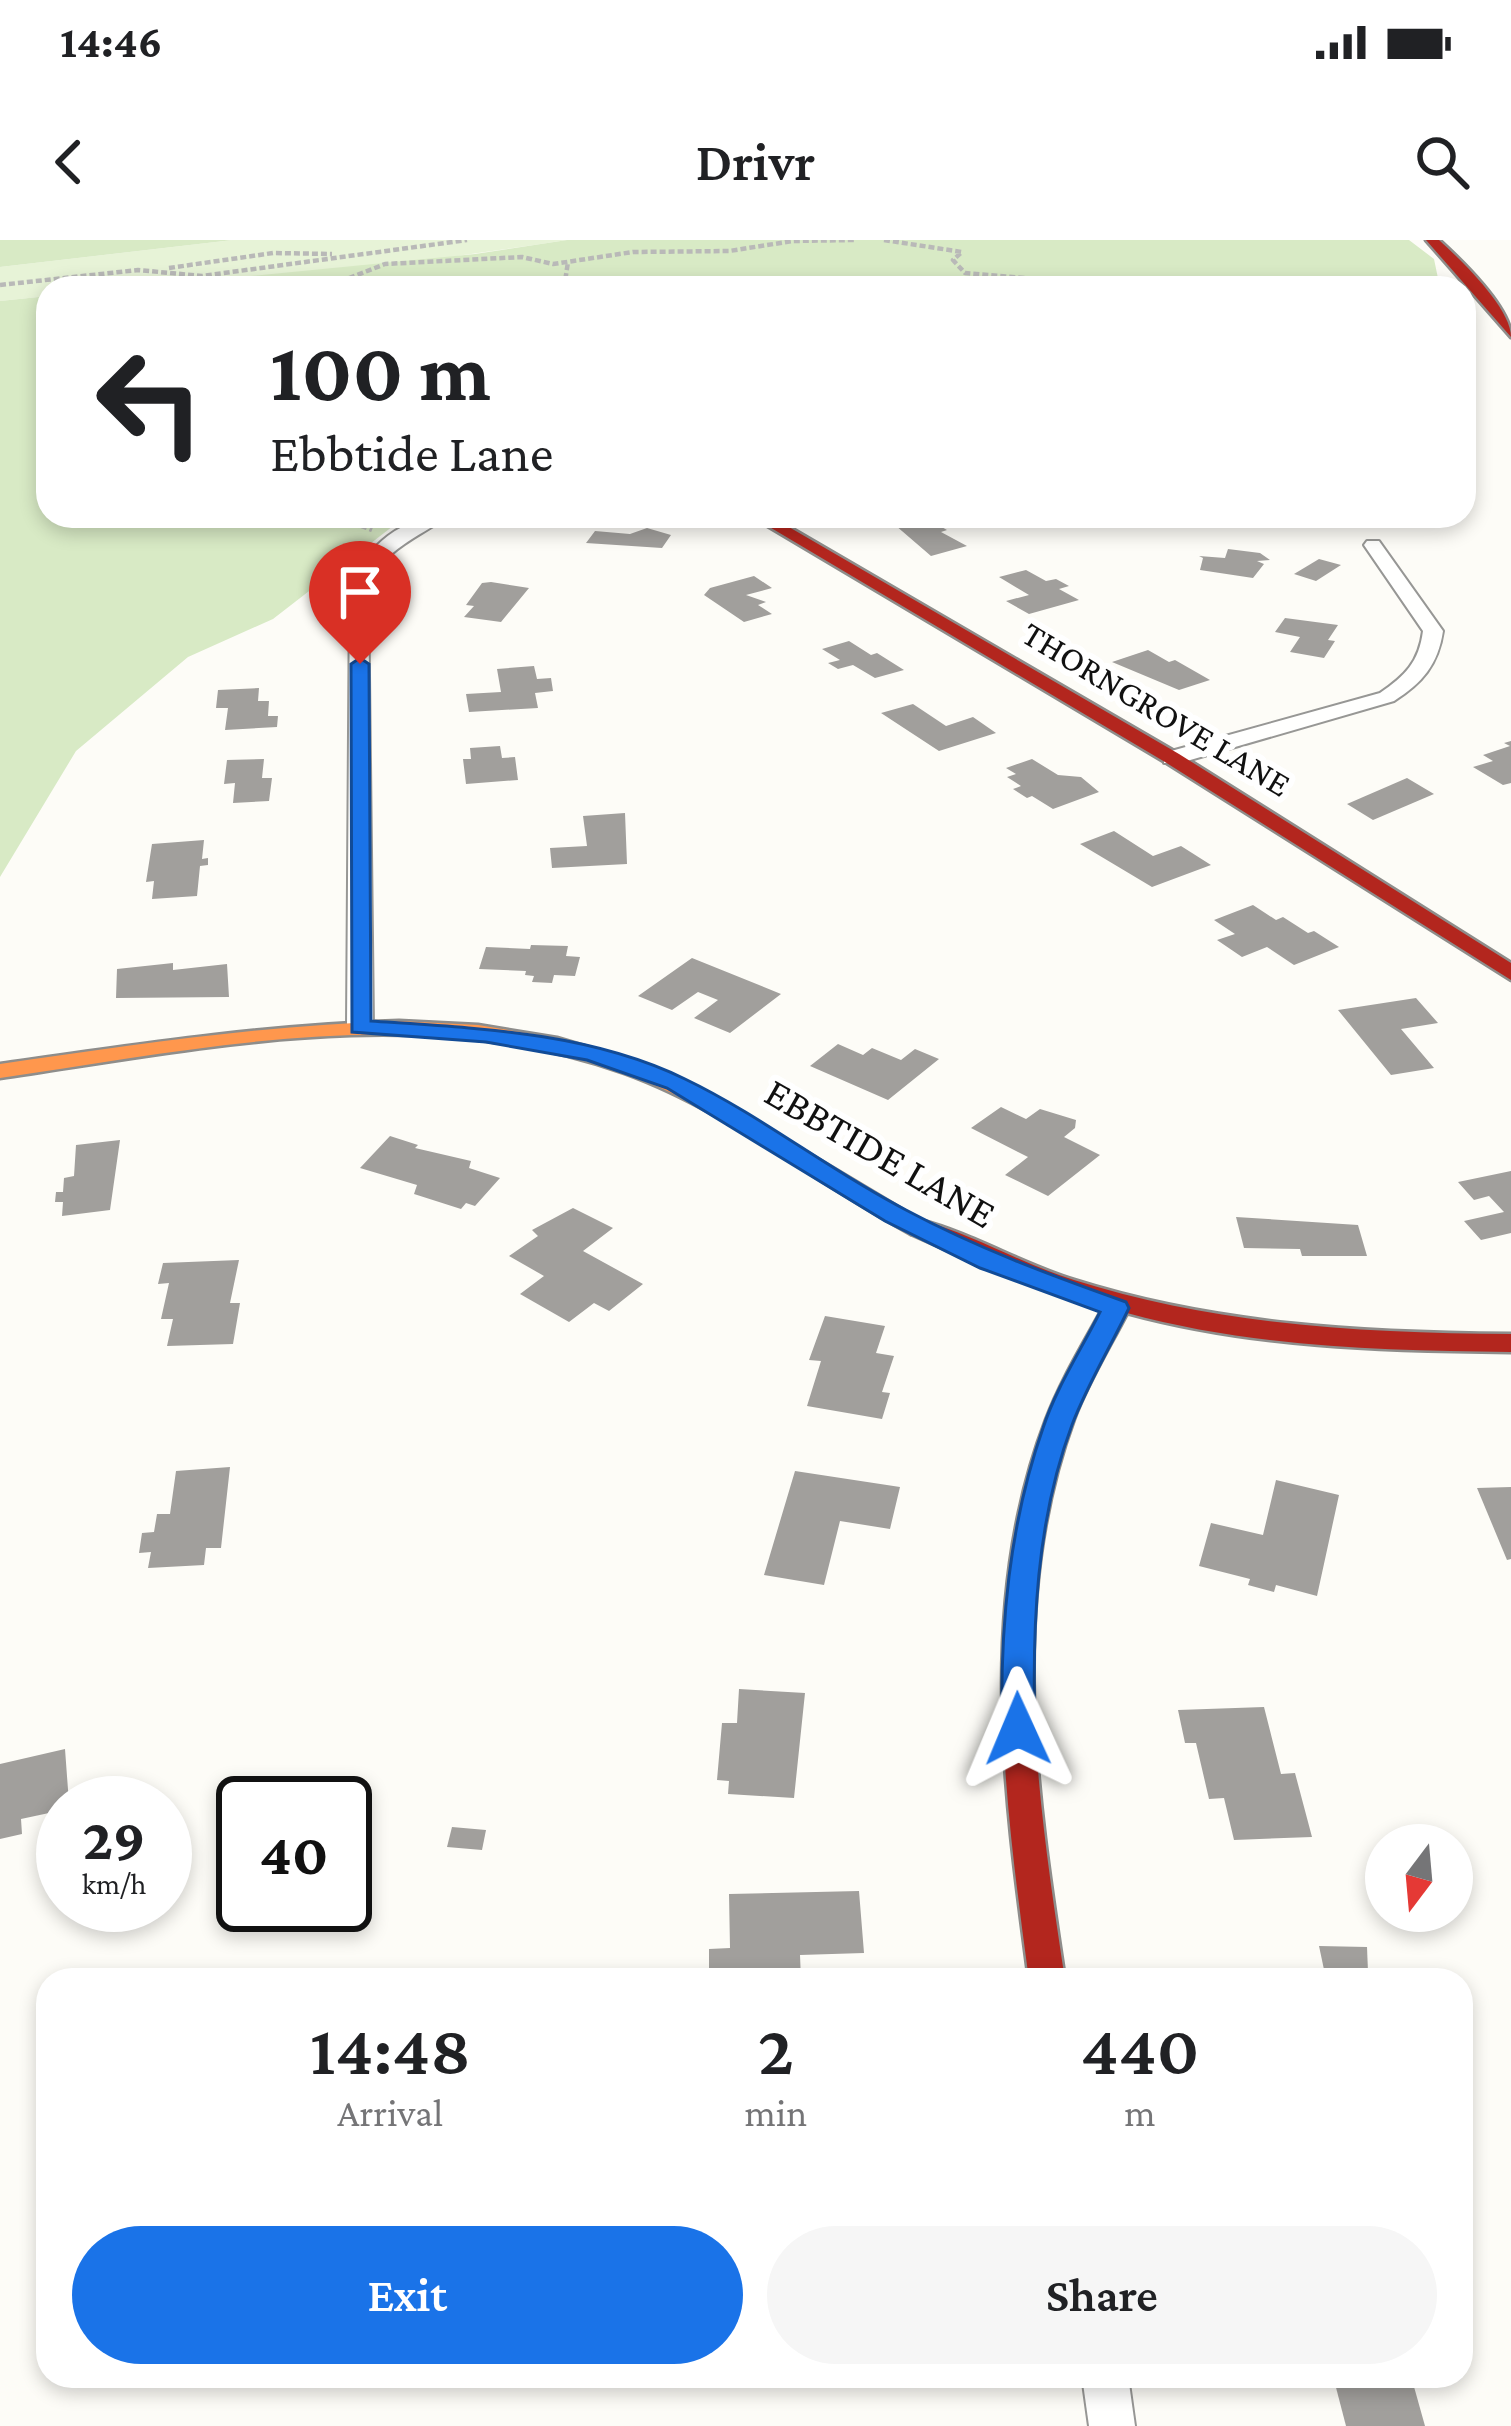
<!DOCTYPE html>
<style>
:root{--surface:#fff;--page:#f6f6f6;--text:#202124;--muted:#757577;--accent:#1a73e8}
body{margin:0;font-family:"Crimson Pro",serif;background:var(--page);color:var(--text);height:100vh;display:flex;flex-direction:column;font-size:45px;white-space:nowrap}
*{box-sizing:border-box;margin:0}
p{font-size:39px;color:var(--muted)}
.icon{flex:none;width:66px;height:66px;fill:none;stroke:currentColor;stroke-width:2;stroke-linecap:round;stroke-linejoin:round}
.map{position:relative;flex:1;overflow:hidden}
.details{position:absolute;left:36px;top:1728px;width:1437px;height:420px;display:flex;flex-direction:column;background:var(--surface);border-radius:36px;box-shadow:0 6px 18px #0003}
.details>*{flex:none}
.guide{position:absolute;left:36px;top:36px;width:1440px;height:252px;border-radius:36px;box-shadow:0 6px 18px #0003;background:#fff;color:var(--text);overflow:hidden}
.needle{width:78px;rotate:196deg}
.buttons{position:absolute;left:1365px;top:1584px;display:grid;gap:24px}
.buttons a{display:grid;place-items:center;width:108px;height:108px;border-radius:50%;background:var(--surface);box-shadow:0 6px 18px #0003;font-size:60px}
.speed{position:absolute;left:36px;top:1536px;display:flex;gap:24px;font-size:60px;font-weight:700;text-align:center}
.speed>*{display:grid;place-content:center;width:156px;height:156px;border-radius:50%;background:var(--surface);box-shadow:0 6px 18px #0003;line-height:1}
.speed small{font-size:30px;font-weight:400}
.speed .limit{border:6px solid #111;border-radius:18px;background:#fff;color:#111}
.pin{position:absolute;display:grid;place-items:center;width:102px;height:102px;color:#fff;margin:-123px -51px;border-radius:50% 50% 50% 0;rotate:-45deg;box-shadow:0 0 12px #0007}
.pin .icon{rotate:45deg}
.me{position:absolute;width:132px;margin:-66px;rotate:359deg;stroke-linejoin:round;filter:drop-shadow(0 0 9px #0008)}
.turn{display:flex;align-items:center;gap:42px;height:252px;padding:0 36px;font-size:54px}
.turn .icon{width:156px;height:156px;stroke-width:2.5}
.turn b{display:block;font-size:84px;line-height:102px}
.eta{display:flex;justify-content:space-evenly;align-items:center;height:204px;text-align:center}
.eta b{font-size:72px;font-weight:600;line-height:84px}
.primary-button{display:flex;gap:24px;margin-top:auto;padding:24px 36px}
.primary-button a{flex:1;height:138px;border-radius:72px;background:var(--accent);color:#fff;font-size:48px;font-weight:600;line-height:138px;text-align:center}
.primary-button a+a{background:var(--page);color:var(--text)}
.status{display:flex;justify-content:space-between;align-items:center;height:84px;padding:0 60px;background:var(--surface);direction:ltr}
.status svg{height:33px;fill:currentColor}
header{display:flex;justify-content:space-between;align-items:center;height:156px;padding:0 36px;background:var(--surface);font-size:54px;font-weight:600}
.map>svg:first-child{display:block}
</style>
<div class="status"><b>14:46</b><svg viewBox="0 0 49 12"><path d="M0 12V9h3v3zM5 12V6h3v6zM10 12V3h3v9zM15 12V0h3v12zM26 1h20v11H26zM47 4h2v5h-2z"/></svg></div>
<header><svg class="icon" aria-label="back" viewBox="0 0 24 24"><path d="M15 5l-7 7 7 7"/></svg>Drivr<svg class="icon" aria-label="search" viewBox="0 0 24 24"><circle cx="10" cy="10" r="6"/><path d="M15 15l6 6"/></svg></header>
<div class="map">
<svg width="1511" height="2186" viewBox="0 0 1511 2186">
<rect width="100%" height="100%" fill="#fdfcf7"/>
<path fill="#e7f3d7" d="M233 0H567C397 26 220 48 48 48V56L0 61V27Z"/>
<g fill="#d8eac5">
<polygon points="0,0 233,0 0,27"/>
<polygon points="567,0 1409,0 1434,19 1440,48 130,48 475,14"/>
<polygon points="48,56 48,276 406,276 273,379 188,417 76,511 0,637 0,61"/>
</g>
<g fill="#a19f9c">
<polygon points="924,277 947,290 941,292 967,306 931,316 895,285"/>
<polygon points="647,288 671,295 662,308 586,303 595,291 630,294"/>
<polygon points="1228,309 1260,313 1270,320 1257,321 1264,324 1253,338 1200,330 1203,318 1199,316 1225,318"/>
<polygon points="1319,319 1341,325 1316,341 1294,334"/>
<polygon points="1026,330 1046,341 1056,339 1069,346 1059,349 1079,360 1029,374 1006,361 1029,355 999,337"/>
<polygon points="754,336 772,348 746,355 766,362 758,365 772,374 744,382 704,355 710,348"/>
<polygon points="482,343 491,342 529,348 501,382 464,377 474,366 466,365"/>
<polygon points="1285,378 1338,385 1328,400 1335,401 1324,418 1290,412 1300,397 1275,392"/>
<polygon points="849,401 871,415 877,413 904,430 875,438 853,425 838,429 828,423 840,420 822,409"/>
<polygon points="1148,410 1169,422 1175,420 1210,440 1179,450 1112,422"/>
<polygon points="534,426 537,439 551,438 553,451 535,453 538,468 469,472 466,454 501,452 497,429"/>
<polygon points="259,448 258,461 269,461 268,476 278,476 277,487 225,490 228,468 216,468 218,450"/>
<polygon points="913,464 946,486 973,477 996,493 939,511 881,473"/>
<polygon points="1511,501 1511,543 1503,545 1473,527 1493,521 1483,515 1510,506 1504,503"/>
<polygon points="500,506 502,518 515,517 518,540 466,544 463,519 471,519 470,508"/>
<polygon points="264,519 262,538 272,538 269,561 233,563 235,543 224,544 227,520"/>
<polygon points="1032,519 1058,535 1081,537 1099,552 1053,569 1032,556 1027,558 1013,549 1021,546 1007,537 1016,534 1006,528"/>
<polygon points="1407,538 1434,554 1373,580 1347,564"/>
<polygon points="625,573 627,624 552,628 550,608 587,606 583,576"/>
<polygon points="1114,591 1153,616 1181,606 1211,625 1152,647 1080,604"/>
<polygon points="204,600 202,619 208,618 208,625 200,626 197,656 152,659 154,641 146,642 152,604"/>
<polygon points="1253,665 1276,680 1283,677 1308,693 1314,691 1339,707 1294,725 1267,707 1242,717 1217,700 1235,694 1214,680"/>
<polygon points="531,705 568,706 566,716 580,717 575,736 554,735 552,743 532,742 534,736 525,735 526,731 479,729 486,707 530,709"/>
<polygon points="692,718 781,754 730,793 694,778 718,760 698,752 672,770 638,756"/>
<polygon points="173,723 173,730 227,724 229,757 116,758 117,729"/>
<polygon points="1416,758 1438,783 1401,789 1434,828 1391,835 1338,770"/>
<polygon points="838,804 863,815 872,808 901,820 915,809 939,819 888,860 810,826"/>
<polygon points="1001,867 1026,879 1040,869 1076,880 1075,888 1064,897 1100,915 1048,956 1005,935 1028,917 971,888"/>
<polygon points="390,896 418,905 415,908 471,921 469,928 500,938 475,966 466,963 461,969 414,954 417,945 360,928"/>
<polygon points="120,900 110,970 62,976 63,962 55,962 56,952 63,952 64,938 74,936 76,905"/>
<polygon points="1511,931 1511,993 1481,1000 1464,981 1504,972 1489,956 1474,960 1458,942"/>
<polygon points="573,968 613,988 583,1011 643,1044 609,1071 594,1063 569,1082 520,1054 544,1036 509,1016 538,996 532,990"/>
<polygon points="1236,977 1358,985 1367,1016 1302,1016 1300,1009 1244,1008"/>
<polygon points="239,1020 230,1063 240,1063 233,1104 167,1106 173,1079 161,1079 169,1043 158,1044 163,1023"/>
<polygon points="825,1076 885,1086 876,1113 894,1116 882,1152 890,1153 882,1179 807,1166 821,1121 809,1120"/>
<polygon points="230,1227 221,1308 206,1308 204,1325 148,1328 151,1312 139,1313 142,1293 154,1292 157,1274 170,1274 176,1231"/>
<polygon points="795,1231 900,1247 890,1289 840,1281 824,1345 764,1335"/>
<polygon points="1276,1240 1339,1255 1317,1356 1276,1345 1274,1352 1248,1345 1250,1339 1199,1326 1211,1283 1263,1295"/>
<polygon points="1511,1247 1511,1319 1507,1320 1477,1248"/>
<polygon points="739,1449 805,1453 794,1558 728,1554 729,1541 717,1540 722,1483 737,1483"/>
<polygon points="1264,1467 1281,1534 1295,1533 1312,1597 1234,1600 1224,1558 1209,1559 1196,1503 1185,1503 1178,1470"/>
<polygon points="65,1509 69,1563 63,1563 63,1570 21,1579 22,1594 0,1599 0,1524"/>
<polygon points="452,1587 486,1590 482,1610 447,1607"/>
<polygon points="859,1651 864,1713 800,1715 801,1740 730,1740 730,1731 709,1732 709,1709 730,1708 729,1654"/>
<polygon points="1319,1706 1367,1707 1368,1732 1363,1737 1326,1739"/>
<polygon points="1333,2136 1411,2136 1425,2186 1346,2186"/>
</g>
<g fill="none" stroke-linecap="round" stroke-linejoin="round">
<defs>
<g id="street">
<path d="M448 276C417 299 385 307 368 347L373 787 360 795 347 787 350 347C367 305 402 276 448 276Z"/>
<path d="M1367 301H1379L1443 391C1438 425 1422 443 1394 461L1180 523H1164V513L1380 453C1405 436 1419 422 1423 391L1364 305Z"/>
<polygon points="1082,2136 1128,2136 1135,2186 1089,2186"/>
</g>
<path id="slow" d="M399 781 478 785 557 798 641 823 716 858 933 988 929 994H911C815 943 727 870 624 833 423 760 205 808 0 838V824C133 805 264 785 399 781Z"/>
<g id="jam">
<path d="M1426 0H1439C1461 20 1511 68 1511 97Z"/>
<polygon points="751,276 770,276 1179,514 1511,723 1511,740 1165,522"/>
<path d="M920 980C973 994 1022 1024 1074 1040 1216 1085 1364 1093 1511 1094V1112C1382 1111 1252 1107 1127 1073 1109 1108 1088 1142 1074 1179 1007 1360 1037 1555 1065 1740H1029C1004 1554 977 1360 1046 1180 1061 1140 1084 1103 1104 1066L983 1026 911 994 907 988 911 982Z"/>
</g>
</defs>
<use href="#street" stroke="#979795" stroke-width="4"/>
<use href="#slow" stroke="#8e8d8b" stroke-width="5"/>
<use href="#jam" stroke="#8e8d8b" stroke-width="5"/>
<g stroke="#b9b9b8" stroke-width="4.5" stroke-dasharray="6 3" stroke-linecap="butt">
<polyline points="884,0 962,12 953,20 965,33 1024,38 1043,48"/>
<polyline points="169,28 273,13 332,14"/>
<polyline points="0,45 138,30 202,36 467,0"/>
<polyline points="324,48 385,24 522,17 553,24 633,12 729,11 793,1 855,0"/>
<polyline points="564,48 568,22"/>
<polyline points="1358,48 1363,42 1393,48"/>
<polyline points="336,276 372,290"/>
</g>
<use href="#street" fill="#fffffe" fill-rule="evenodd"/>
<use href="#slow" fill="#ff974d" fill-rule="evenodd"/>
<use href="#jam" fill="#b3261e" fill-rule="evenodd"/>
</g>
<path fill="#1a73e8" stroke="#114b97" stroke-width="3" d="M360 418 369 424 371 781C476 788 589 792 685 839 762 876 830 931 906 970 977 1008 1050 1035 1126 1062L1129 1068C1111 1106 1087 1145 1072 1185 1036 1281 1032 1388 1035 1489L1030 1498 1018 1502 1007 1498 1002 1489C1000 1387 1009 1285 1043 1188 1056 1148 1081 1110 1100 1072L980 1028 885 981 667 848 587 820 486 802 352 792 351 424Z"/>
<g text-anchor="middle" stroke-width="12" stroke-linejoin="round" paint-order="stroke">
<g font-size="36" fill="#111" stroke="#fff">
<text transform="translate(1157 468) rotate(31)" y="13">THORNGROVE LANE</text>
</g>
<g font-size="42" fill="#111" stroke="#fff">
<text transform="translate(881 912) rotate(30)" y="15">EBBTIDE LANE</text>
</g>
</g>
</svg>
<div class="buttons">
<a><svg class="needle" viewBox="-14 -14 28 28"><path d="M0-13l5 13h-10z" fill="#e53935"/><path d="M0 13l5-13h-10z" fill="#757577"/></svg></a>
</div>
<div class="speed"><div>29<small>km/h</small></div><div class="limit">40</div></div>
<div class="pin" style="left:360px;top:424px;background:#d93025"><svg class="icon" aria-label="arrive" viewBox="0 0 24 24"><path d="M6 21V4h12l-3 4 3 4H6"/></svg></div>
<svg class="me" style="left:1018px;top:1489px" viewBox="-20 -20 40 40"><path d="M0-17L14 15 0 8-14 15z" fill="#1a73e8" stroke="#fff" stroke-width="4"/></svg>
<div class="guide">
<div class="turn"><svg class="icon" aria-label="left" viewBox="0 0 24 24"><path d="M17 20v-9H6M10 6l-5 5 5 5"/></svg><div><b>100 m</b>Ebbtide Lane</div></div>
</div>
<section class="details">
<div class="eta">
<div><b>14:48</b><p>Arrival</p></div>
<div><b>2</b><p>min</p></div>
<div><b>440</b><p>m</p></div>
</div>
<div class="primary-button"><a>Exit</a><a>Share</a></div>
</section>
</div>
